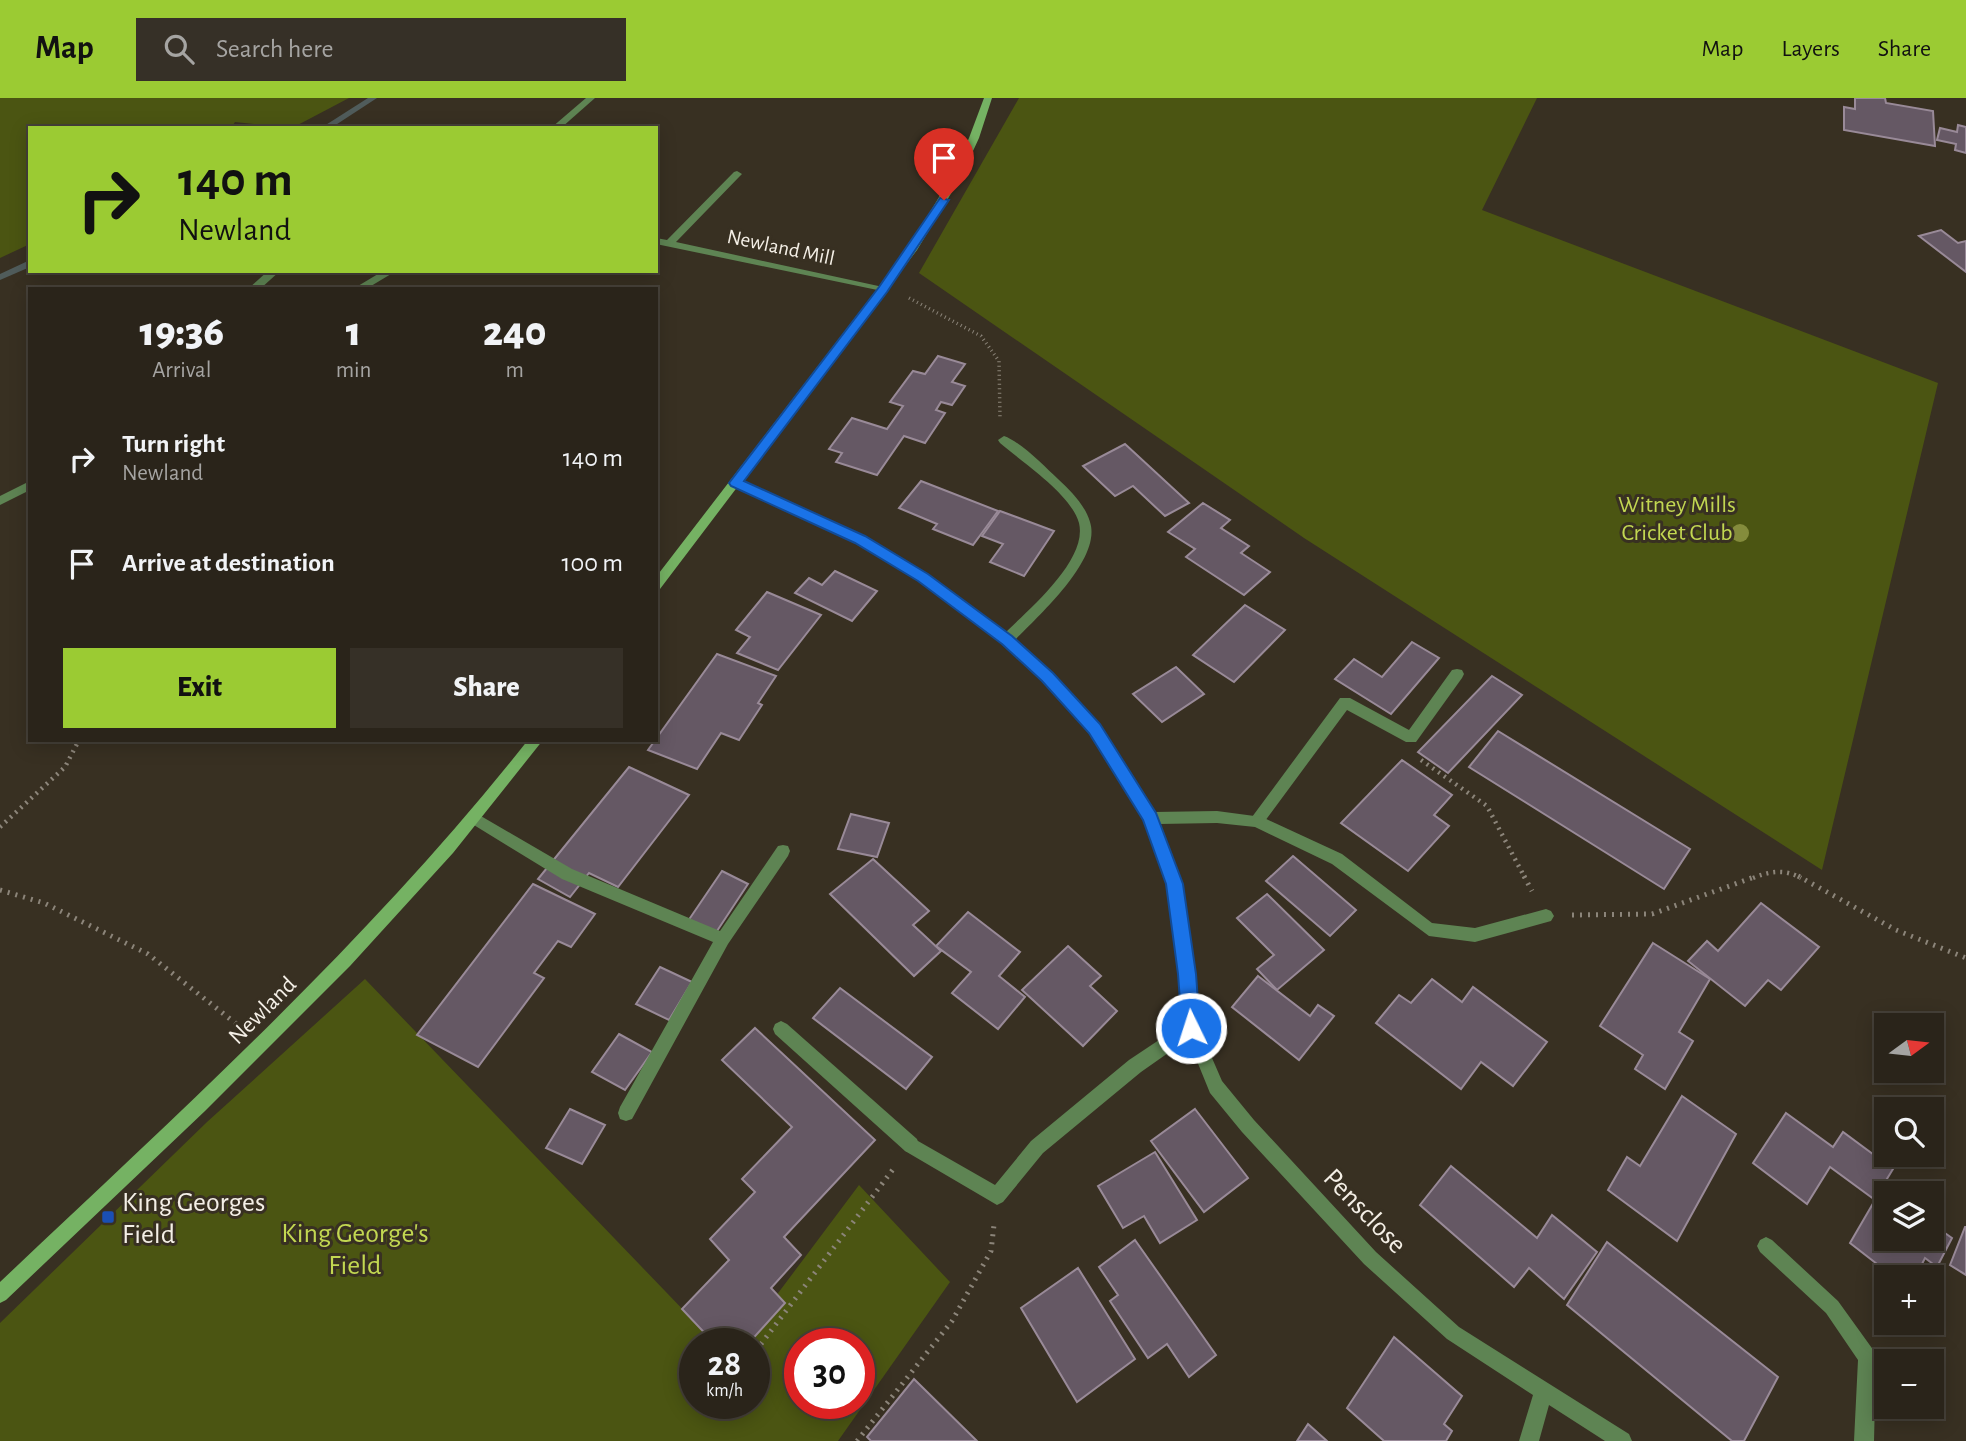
<!DOCTYPE html>
<meta charset="utf-8">
<style>
:root{--surface:#2a241a;--page:#363027;--text:#f1f3f6;--muted:#a5a4a2;--line:#464139;--accent:#9bcb33}
body{margin:0;font-family:"Alegreya Sans",sans-serif;background:var(--page);color:var(--text);height:100vh;display:flex;flex-direction:column;font-size:26px;white-space:nowrap}
*{box-sizing:border-box;margin:0}
p{font-size:23px;color:var(--muted)}
.icon{flex:none;width:38px;height:38px;fill:none;stroke:currentColor;stroke-width:2;stroke-linecap:round;stroke-linejoin:round}
.map{position:relative;flex:1;overflow:hidden}
.panel{position:absolute;left:28px;top:189px;width:630px;height:455px;display:flex;flex-direction:column;background:var(--surface);border-radius:0px;box-shadow:0 4px 18px #0003,0 0 0 2px var(--line)}
.panel>*{flex:none}
.banner{position:absolute;left:28px;top:28px;width:630px;height:147px;border-radius:0px;box-shadow:0 4px 18px #0003,0 0 0 2px var(--line);background:#9bcb33;color:#111;overflow:hidden}
.needle{width:46px;rotate:75deg}
.tools{position:absolute;left:1874px;top:915px;display:grid;gap:14px}
.tools a{display:grid;place-items:center;width:70px;height:70px;border-radius:0px;background:var(--surface);box-shadow:0 4px 18px #0003,0 0 0 2px var(--line);font-size:35px}
.speed{position:absolute;left:679px;top:1230px;display:flex;gap:14px;font-size:35px;font-weight:700;text-align:center}
.speed>*{display:grid;place-content:center;width:91px;height:91px;border-radius:50%;background:var(--surface);box-shadow:0 4px 18px #0003,0 0 0 2px var(--line);line-height:1}
.speed small{font-size:18px;font-weight:400}
.speed .limit{border:10px solid #d22;background:#fff;color:#111}
.pin{position:absolute;display:grid;place-items:center;width:60px;height:60px;color:#fff;margin:-72px -30px;border-radius:50% 50% 50% 0;rotate:-45deg;box-shadow:0 0 7px #0007}
.pin .icon{rotate:45deg}
.me{position:absolute;width:77px;margin:-38px;rotate:356deg;stroke-linejoin:round;filter:drop-shadow(0 0 5px #0008)}
.turn{display:flex;align-items:center;gap:24px;height:147px;padding:0 35px;font-size:32px}
.turn .icon{width:91px;height:91px;stroke-width:2.5}
.turn b{display:block;font-size:49px;line-height:60px}
.eta{display:flex;justify-content:space-evenly;align-items:center;height:119px;text-align:center}
.eta b{font-size:42px;font-weight:800;line-height:49px}
.primary-button{display:flex;gap:14px;margin-top:auto;padding:14px 35px}
.primary-button a{flex:1;height:80px;border-radius:0px;background:var(--accent);color:#111;font-size:28px;font-weight:800;line-height:80px;text-align:center}
.primary-button a+a{background:var(--page);color:var(--text)}
ul{padding:0;list-style:none}
li{display:flex;align-items:center;gap:21px;height:105px;padding:0 35px}
li div{flex:1}
li b{display:block;font-size:26px}
li em{font-style:normal}
header{display:flex;align-items:center;gap:42px;box-sizing:border-box;height:98px;padding:0 35px;background:var(--accent);color:#111}
header strong{font-size:33px}
nav{display:flex;gap:38px;margin-inline-start:auto;font-size:24px}
.search{width:490px;height:63px;background:var(--page);display:flex;align-items:center;gap:18px;box-sizing:border-box;padding:0 24px;border-radius:0px;color:var(--muted);font-size:26px}
.map>svg:first-child{display:block}
</style>
<header>
<strong>Map</strong>
<div class="search"><svg class="icon" aria-label="search" viewBox="0 0 24 24"><circle cx="10" cy="10" r="6"/><path d="M15 15l6 6"/></svg>Search here</div>
<nav><a>Map</a><a>Layers</a><a>Share</a></nav>
</header>
<div class="map">
<svg width="1966" height="1343" viewBox="0 0 1966 1343">
<rect width="100%" height="100%" fill="#383022"/>
<g fill="#4b5512" fill-rule="evenodd">
<polygon points="0,0 349,0 292,30 235,24 231,30 30,30 30,146 0,160"/>
<polygon points="1019,0 1537,0 1482,112 1938,285 1822,772 1304,440 919,175"/>
<path d="M365 881 716 1246H695V1306H754V1246H740L859 1087 950 1184 838 1343H0V1225L207 1024ZM800 1246H859V1306H800Z"/>
</g>
<g fill="none" stroke-linecap="round" stroke-linejoin="round">
<g fill="#505c5b" fill-rule="evenodd">
<polygon points="368,0 377,0 331,30 321,30"/>
<polygon points="30,162 30,169 0,182 0,176"/>
</g>
</g>
<g fill="#655864" stroke="#998a98" stroke-width="2">
<polygon points="1855,0 1885,0 1886,5 1933,13 1935,48 1844,32 1844,9 1855,11"/>
<polygon points="1958,27 1966,29 1966,55 1955,52 1956,46 1937,42 1940,30 1957,34"/>
<polygon points="1941,132 1958,145 1966,143 1966,174 1919,138"/>
<polygon points="938,258 965,266 952,284 965,288 952,307 941,304 936,312 945,315 925,345 904,338 877,377 836,364 842,355 829,351 852,320 887,331 903,308 890,304 913,273 925,276"/>
<polygon points="1125,346 1189,405 1165,418 1133,388 1115,398 1083,368"/>
<polygon points="921,383 998,413 973,447 933,431 937,426 899,410"/>
<polygon points="1203,405 1230,422 1221,430 1249,448 1241,455 1270,474 1244,497 1186,459 1195,451 1168,434"/>
<polygon points="1000,413 1054,433 1024,478 990,464 1003,446 982,438"/>
<polygon points="835,473 877,493 852,523 795,495 809,480 822,487"/>
<polygon points="767,494 821,517 778,572 737,555 750,539 736,532"/>
<polygon points="1245,507 1285,532 1234,584 1193,557"/>
<polygon points="1412,544 1439,560 1391,616 1335,581 1354,561 1382,579"/>
<polygon points="717,556 776,578 758,605 762,607 739,642 721,635 697,671 648,652"/>
<polygon points="1176,569 1204,596 1162,624 1133,596"/>
<polygon points="1492,578 1522,597 1448,675 1418,654"/>
<polygon points="1498,633 1690,751 1664,791 1469,669"/>
<polygon points="1402,662 1452,697 1434,717 1449,728 1408,773 1341,725"/>
<polygon points="629,669 689,697 618,789 589,775 570,799 538,781"/>
<polygon points="851,716 889,725 877,759 838,751"/>
<polygon points="1293,758 1356,812 1330,838 1266,783"/>
<polygon points="873,761 929,813 913,827 941,853 914,878 830,796"/>
<polygon points="722,773 748,786 715,836 688,823"/>
<polygon points="533,786 595,816 571,849 558,843 534,875 544,880 478,969 417,937"/>
<polygon points="1267,796 1324,852 1277,892 1257,871 1274,857 1237,820"/>
<polygon points="1761,805 1819,849 1781,892 1768,882 1745,908 1688,863 1707,843 1718,853"/>
<polygon points="968,814 1020,854 999,878 1025,899 998,931 952,895 971,874 936,848"/>
<polygon points="1653,845 1710,881 1679,934 1693,943 1665,991 1635,971 1643,957 1600,928"/>
<polygon points="1068,848 1101,878 1090,888 1117,913 1083,948 1022,892"/>
<polygon points="660,869 692,884 669,922 636,906"/>
<polygon points="1258,878 1310,918 1318,907 1334,918 1299,962 1232,909"/>
<polygon points="1432,881 1462,904 1473,889 1547,944 1513,988 1481,964 1461,991 1376,925 1399,897 1411,905"/>
<polygon points="840,890 932,959 906,991 813,920"/>
<polygon points="755,930 875,1042 784,1139 801,1157 771,1190 785,1205 748,1246 715,1246 682,1211 729,1162 710,1141 755,1094 742,1081 792,1029 722,962"/>
<polygon points="619,936 652,954 625,992 592,974"/>
<polygon points="1682,998 1736,1036 1677,1143 1608,1092 1627,1059 1640,1068"/>
<polygon points="570,1011 605,1027 582,1066 546,1050"/>
<polygon points="1195,1011 1248,1080 1204,1114 1151,1043"/>
<polygon points="1786,1015 1833,1049 1843,1034 1893,1071 1882,1089 1891,1096 1886,1096 1886,1141 1932,1141 1932,1126 1952,1140 1937,1169 1925,1160 1915,1180 1895,1180 1850,1145 1875,1102 1830,1069 1807,1106 1753,1065"/>
<polygon points="1155,1054 1197,1122 1160,1145 1144,1118 1123,1130 1098,1088"/>
<polygon points="1451,1068 1537,1140 1552,1117 1597,1154 1564,1201 1529,1170 1514,1189 1420,1107"/>
<polygon points="1965,1129 1966,1129 1966,1177 1950,1167"/>
<polygon points="1135,1142 1216,1257 1189,1279 1167,1246 1148,1260 1110,1203 1118,1197 1099,1169"/>
<polygon points="1607,1144 1778,1279 1744,1343 1732,1343 1567,1207"/>
<polygon points="1078,1170 1135,1261 1077,1304 1021,1210"/>
<polygon points="1394,1239 1462,1298 1444,1326 1452,1333 1446,1343 1384,1343 1347,1310"/>
<polygon points="914,1281 977,1343 871,1343 867,1339"/>
<polygon points="1308,1326 1327,1343 1297,1343"/>
</g>
<g fill="none" stroke-linecap="round" stroke-linejoin="round">
<polyline stroke="#8c857a" stroke-width="3.5" stroke-dasharray="1 3.5" stroke-linecap="butt" points="909,200 981,238 999,263 1000,320"/>
<g stroke="#8c857a" stroke-width="4.5" stroke-dasharray="2 5" stroke-linecap="butt">
<polyline points="1421,662 1487,708 1525,780"/>
<polyline points="0,729 65,669 79,642"/>
<path d="M1753 780C1770 773 1785 771 1801 780"/>
</g>
<g stroke="#8c857a" stroke-width="5" stroke-dasharray="2 6" stroke-linecap="butt">
<polyline points="1524,778 1532,793"/>
<polyline points="1798,778 1896,832 1966,860"/>
<polyline points="0,792 44,805 148,856 239,928"/>
<polyline points="1572,817 1652,816 1757,778"/>
<polyline points="761,1246 894,1070"/>
<polyline points="857,1343 952,1223 991,1153 994,1127"/>
</g>
<g fill="#5e8453" fill-rule="evenodd">
<polygon points="1457,571 1462,572 1464,576 1462,580 1416,644 1406,644 1347,612 1262,727 1257,729 1252,727 1250,723 1252,719 1340,600 1350,600 1409,632 1452,572"/>
<polygon points="474,714 572,771 720,833 778,748 783,747 788,748 790,753 788,758 728,846 632,1021 626,1023 620,1021 618,1015 620,1009 713,844 562,781 469,724 467,720 469,716"/>
<polygon points="781,923 787,926 917,1041 919,1047 917,1053 911,1055 905,1053 775,936 773,931 775,926"/>
</g>
<g fill="#5e8453" fill-rule="evenodd">
<polygon points="586,0 595,0 561,30 551,30"/>
<polygon points="737,73 742,76 740,78 676,144 883,189 887,190 887,194 656,146 656,140 667,142 734,74"/>
<polygon points="268,173 280,173 260,191 248,191"/>
<polygon points="383,173 396,173 366,191 353,191"/>
<path d="M1004 338C1021 344 1045 369 1058 381 1071 393 1085 407 1090 424 1102 461 1039 517 1015 542L1053 575 1100 627 1154 714 1217 713 1262 719 1342 756 1432 825 1475 830 1546 811 1551 813 1554 818 1551 823 1475 844 1429 838 1332 766 1255 729 1217 725 1159 726 1182 786 1195 876 1199 930 1222 983 1254 1022 1376 1154 1459 1229 1629 1336 1632 1343H1605L1549 1307 1539 1343H1519L1533 1297 1447 1241 1364 1166 1242 1034 1210 995 1188 941 1141 974 1043 1055 1003 1104 997 1107 905 1053 903 1047 905 1041 911 1039 995 1087 1031 1043 1129 962 1183 926C1180 893 1177 860 1173 826 1171 813 1171 798 1167 784 1124 635 989 518 857 446 817 424 773 407 732 388L730 385 736 381 740 382 864 439 927 477 1006 534C1029 511 1088 462 1079 425 1071 396 1022 364 1000 345L998 342Z"/>
<polygon points="30,383 30,392 0,407 0,398"/>
<polygon points="1766,1139 1772,1142 1838,1203 1874,1253 1876,1260 1874,1343 1854,1343 1858,1262 1826,1215 1760,1154 1757,1148 1760,1142"/>
</g>
<g fill="#75b263" fill-rule="evenodd">
<polygon points="984,0 992,0 979,40 961,79 917,152 660,491 656,493 656,479 908,151 951,79 969,40"/>
<path d="M528 642H543L453 755 350 868 205 1013 6 1202 0 1205V1184C184 1010 371 841 528 642Z"/>
</g>
</g>
<circle fill="#848c3c" cx="1740" cy="435" r="9"/>
<polygon fill="#1a73e8" stroke="#114b97" stroke-width="2" points="940,100 949,102 887,194 744,383 865,438 928,476 1012,538 1053,575 1100,626 1156,715 1183,786 1196,876 1200,930 1198,936 1191,939 1185,936 1182,930 1178,876 1166,786 1143,722 1089,635 1042,583 1002,546 918,483 855,445 731,388 729,385 879,189"/>
<rect fill="#1a4fb4" stroke="#383022" stroke-width="2.5" x="101" y="1112" width="14" height="14" rx="3.5"/>
<g text-anchor="middle" stroke-width="6" stroke-linejoin="round" paint-order="stroke">
<g font-size="21" fill="#f4efe6" stroke="#383022">
<text transform="translate(781 149) rotate(12)" y="7">Newland Mill</text>
</g>
<g font-size="24" fill="#c2d751" stroke="#383022">
<text x="1677" y="414">Witney Mills<tspan x="1677" dy="28">Cricket Club</tspan></text>
</g>
<g font-size="24" fill="#f4efe6" stroke="#383022">
<text transform="translate(262 912) rotate(-45)" y="8">Newland</text>
</g>
<g font-size="28" fill="#f4efe6" stroke="#383022" text-anchor="start">
<text x="122" y="1113">King Georges<tspan x="122" dy="32">Field</tspan></text>
</g>
<g font-size="28" fill="#f4efe6" stroke="#383022">
<text transform="translate(1366 1112) rotate(46)" y="10">Pensclose</text>
</g>
<g font-size="28" fill="#c2d751" stroke="#383022">
<text x="355" y="1144">King George's<tspan x="355" dy="32">Field</tspan></text>
</g>
</g>
</svg>
<div class="tools">
<a><svg class="needle" viewBox="-14 -14 28 28"><path d="M0-13l5 13h-10z" fill="#e53935"/><path d="M0 13l5-13h-10z" fill="#a5a4a2"/></svg></a>
<a><svg class="icon" aria-label="search" viewBox="0 0 24 24"><circle cx="10" cy="10" r="6"/><path d="M15 15l6 6"/></svg></a>
<a><svg class="icon" aria-label="layers" viewBox="0 0 24 24"><path d="M12 4l9 5-9 5-9-5zM3 14l9 5 9-5"/></svg></a>
<a>+</a>
<a>−</a>
</div>
<div class="speed"><div>28<small>km/h</small></div><div class="limit">30</div></div>
<div class="pin" style="left:944px;top:102px;background:#d93025"><svg class="icon" aria-label="arrive" viewBox="0 0 24 24"><path d="M6 21V4h12l-3 4 3 4H6"/></svg></div>
<svg class="me" style="left:1191px;top:930px" viewBox="-20 -20 40 40"><circle r="17" fill="#1a73e8" stroke="#fff" stroke-width="3"/><path d="M0-11L8 9 0 5-8 9z" fill="#fff"/></svg>
<div class="banner">
<div class="turn"><svg class="icon" aria-label="right" viewBox="0 0 24 24"><path d="M7 20v-9h11M14 6l5 5-5 5"/></svg><div><b>140 m</b>Newland</div></div>
</div>
<section class="panel">
<div class="eta">
<div><b>19:36</b><p>Arrival</p></div>
<div><b>1</b><p>min</p></div>
<div><b>240</b><p>m</p></div>
</div>
<ul>
<li><svg class="icon" aria-label="right" viewBox="0 0 24 24"><path d="M7 20v-9h11M14 6l5 5-5 5"/></svg><div><b>Turn right</b><p>Newland</p></div><em>140 m</em></li>
<li><svg class="icon" aria-label="arrive" viewBox="0 0 24 24"><path d="M6 21V4h12l-3 4 3 4H6"/></svg><div><b>Arrive at destination</b></div><em>100 m</em></li>
</ul>
<div class="primary-button"><a>Exit</a><a>Share</a></div>
</section>
</div>
